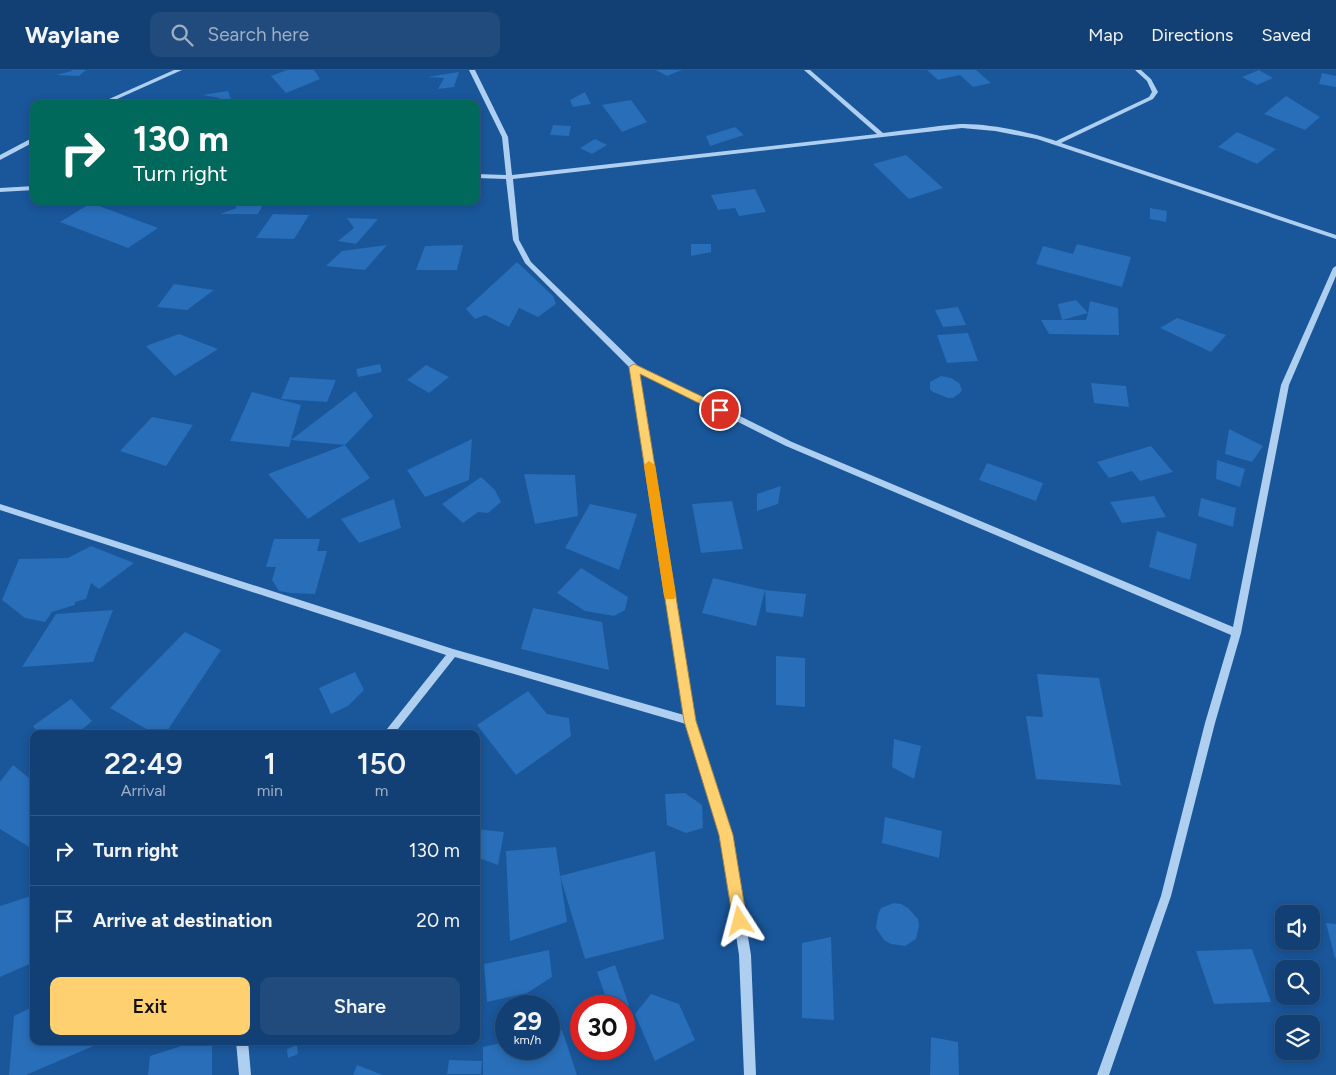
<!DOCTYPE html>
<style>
:root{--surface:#134074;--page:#204b7c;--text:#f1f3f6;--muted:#9dafc5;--line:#325986;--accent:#ffd06f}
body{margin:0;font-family:Figtree,sans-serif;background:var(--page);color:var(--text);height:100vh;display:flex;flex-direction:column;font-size:19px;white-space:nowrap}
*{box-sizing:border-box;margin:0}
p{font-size:16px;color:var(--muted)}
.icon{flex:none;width:28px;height:28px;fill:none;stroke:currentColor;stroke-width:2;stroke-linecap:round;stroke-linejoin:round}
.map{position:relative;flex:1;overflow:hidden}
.sheet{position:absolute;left:30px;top:660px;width:450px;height:315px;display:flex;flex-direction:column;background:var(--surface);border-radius:10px;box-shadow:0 2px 8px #0003,0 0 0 1px var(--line)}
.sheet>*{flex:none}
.banner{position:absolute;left:30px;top:30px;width:450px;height:105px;border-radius:10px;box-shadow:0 2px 8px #0003,0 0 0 1px var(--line);background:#00695c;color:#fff;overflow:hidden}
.buttons{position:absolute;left:1275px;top:835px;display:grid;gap:10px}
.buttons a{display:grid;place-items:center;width:45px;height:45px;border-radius:10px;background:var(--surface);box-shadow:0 2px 8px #0003,0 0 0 1px var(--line);font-size:25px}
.speed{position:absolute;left:495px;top:925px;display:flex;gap:10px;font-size:25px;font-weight:700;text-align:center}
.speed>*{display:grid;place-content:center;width:65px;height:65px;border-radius:50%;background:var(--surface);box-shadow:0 2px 8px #0003,0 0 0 1px var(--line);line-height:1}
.speed small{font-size:12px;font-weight:400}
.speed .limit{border:8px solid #d22;background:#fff;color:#111}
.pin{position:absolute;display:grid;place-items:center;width:42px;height:42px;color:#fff;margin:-21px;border:2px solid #fff;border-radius:50%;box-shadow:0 1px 5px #0007}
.me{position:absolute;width:55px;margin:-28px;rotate:351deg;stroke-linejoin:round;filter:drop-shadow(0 0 4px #0008)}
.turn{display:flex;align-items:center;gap:18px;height:105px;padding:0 20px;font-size:22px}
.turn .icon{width:65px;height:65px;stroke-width:2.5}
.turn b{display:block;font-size:35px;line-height:42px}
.eta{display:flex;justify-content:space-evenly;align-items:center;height:85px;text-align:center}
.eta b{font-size:30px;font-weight:600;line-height:35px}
.action{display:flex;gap:10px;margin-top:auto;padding:10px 20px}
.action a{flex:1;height:58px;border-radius:10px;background:var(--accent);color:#111;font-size:20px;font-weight:600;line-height:58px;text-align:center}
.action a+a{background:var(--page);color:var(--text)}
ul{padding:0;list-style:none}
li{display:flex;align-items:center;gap:15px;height:70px;padding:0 20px;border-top:1px solid var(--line)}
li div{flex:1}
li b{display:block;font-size:19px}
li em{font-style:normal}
header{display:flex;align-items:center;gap:30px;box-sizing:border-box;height:70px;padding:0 25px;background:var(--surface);border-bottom:1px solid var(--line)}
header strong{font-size:24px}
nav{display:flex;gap:28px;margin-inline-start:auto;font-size:18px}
.search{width:350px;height:45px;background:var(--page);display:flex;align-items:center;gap:12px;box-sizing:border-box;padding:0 18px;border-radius:10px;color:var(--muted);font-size:19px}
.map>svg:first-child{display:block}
</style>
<header>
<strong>Waylane</strong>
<div class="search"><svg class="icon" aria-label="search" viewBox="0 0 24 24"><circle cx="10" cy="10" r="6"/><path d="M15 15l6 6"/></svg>Search here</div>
<nav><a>Map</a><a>Directions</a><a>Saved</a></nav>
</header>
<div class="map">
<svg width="1336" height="1005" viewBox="0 0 1336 1005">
<rect width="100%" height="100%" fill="#19569a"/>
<g fill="#286eb8">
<polygon points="70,0 86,0 79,6 56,5 72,1"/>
<polygon points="287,0 314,0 320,9 286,23 271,6"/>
<polygon points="656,0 682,0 667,6"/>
<polygon points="927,0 976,0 991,13 973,17 960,5 938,10"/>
<polygon points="1259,0 1273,8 1257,15 1242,7"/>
<polygon points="459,2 454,17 438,19 444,8 427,7"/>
<polygon points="1322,3 1336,6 1336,17 1319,14"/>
<polygon points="228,21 233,34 216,34 220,28 202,25"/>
<polygon points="585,22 591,34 573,37 570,30"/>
<polygon points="1286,26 1320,47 1305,60 1264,44"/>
<polygon points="631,30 647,52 622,62 602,35"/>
<polygon points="553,55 571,56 569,66 550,65"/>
<polygon points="735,57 744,65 710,76 706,66"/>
<polygon points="1237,62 1276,79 1257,94 1218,77"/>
<polygon points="595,69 607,75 592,84 580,78"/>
<polygon points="906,85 943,118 909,129 873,94"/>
<polygon points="755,119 766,142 739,146 735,138 718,140 711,125"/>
<polygon points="229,131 265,131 258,144 220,144 237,138"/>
<polygon points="91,133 158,158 128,178 60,152"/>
<polygon points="1150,138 1167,141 1166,152 1150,149"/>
<polygon points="273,144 309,145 294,169 256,168"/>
<polygon points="347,148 378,149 356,174 338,171 354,158"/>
<polygon points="691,174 711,174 711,182 691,186"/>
<polygon points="1077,174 1131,187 1122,217 1036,194 1043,176 1073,184"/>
<polygon points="387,175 365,200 326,196 342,181"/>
<polygon points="463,175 457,200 416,200 425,176"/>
<polygon points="517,192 553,226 556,234 538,247 519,238 509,257 485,245 475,249 466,239"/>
<polygon points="174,214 214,220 187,240 157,237"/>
<polygon points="1076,230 1088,243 1090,231 1118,238 1119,265 1049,264 1041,250 1086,250 1088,243 1062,250 1058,234"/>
<polygon points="958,237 966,255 943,257 935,240"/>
<polygon points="1177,248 1226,265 1211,282 1160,258"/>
<polygon points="968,263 978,291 947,293 937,265"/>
<polygon points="179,264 218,279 175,306 146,276"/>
<polygon points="380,294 382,302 358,307 356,299"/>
<polygon points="426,295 449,307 429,323 407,310"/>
<polygon points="941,306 951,308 959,313 962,320 960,323 953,328 948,328 933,322 930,319 930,312"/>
<polygon points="290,307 336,310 327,332 281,329"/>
<polygon points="1091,313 1126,316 1129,337 1094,333"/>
<polygon points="355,321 373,346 345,375 291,370"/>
<polygon points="252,322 301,335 289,377 230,371"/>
<polygon points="152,347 193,355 166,396 120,381"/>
<polygon points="1229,359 1263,376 1252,392 1225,384"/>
<polygon points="472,369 469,410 425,427 407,400"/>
<polygon points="345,375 370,408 308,449 268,404"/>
<polygon points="1151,376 1173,402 1140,411 1132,401 1109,408 1097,392"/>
<polygon points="1217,390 1245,399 1240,417 1216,409"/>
<polygon points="987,393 1043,413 1036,431 979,410"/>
<polygon points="524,404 575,405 578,446 535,454"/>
<polygon points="481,407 495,420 501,432 488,443 478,442 463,453 442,434"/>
<polygon points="781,416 778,434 757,441 757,424"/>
<polygon points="1154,426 1166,447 1122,453 1110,432"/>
<polygon points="1201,428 1236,438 1233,457 1198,446"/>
<polygon points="394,429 401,458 359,473 341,449"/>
<polygon points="732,431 743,479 701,483 692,434"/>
<polygon points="590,434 637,444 619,500 565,478"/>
<polygon points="1157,461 1197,474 1190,510 1149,497"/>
<polygon points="274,469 320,469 317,481 327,481 315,524 290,523 279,521 272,510 276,497 266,497"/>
<polygon points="91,476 134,493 99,519 91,513 86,529 75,532 75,535 52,542 45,552 25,548 2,530 19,489 68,488"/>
<polygon points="581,498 628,527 625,540 614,546 585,541 557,523"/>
<polygon points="713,508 765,520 756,556 702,543"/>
<polygon points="765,520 806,524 803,547 766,542"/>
<polygon points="533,538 602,552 609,600 521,579"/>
<polygon points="113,540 93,592 22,597 56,544"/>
<polygon points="185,562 221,580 165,664 155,664 110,638"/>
<polygon points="776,586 805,588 805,637 776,635"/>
<polygon points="355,602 364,620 348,636 331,644 319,618"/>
<polygon points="1037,604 1099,608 1121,715 1036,709 1026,646 1043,647"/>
<polygon points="528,621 547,644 569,648 571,666 516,705 477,655"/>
<polygon points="71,629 92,651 77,664 39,664 33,656"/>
<polygon points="894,669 921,676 914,709 892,697"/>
<polygon points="13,695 34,712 34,780 0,759 0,712"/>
<polygon points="685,723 702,735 703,758 686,763 667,755 665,724"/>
<polygon points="885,747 942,761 939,788 882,773"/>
<polygon points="476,759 504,762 498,795 476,787"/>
<polygon points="556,777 567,852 510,871 506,781"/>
<polygon points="655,781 664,869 585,889 560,806"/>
<polygon points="34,825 34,892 0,907 0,836"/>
<polygon points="894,833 901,834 908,838 918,849 919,856 916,869 905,876 891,874 884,870 876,858 878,844 881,838"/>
<polygon points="1326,853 1336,854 1336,888 1335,888"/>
<polygon points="831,867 834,950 802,948 802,873"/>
<polygon points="1252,879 1271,932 1214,934 1196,881"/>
<polygon points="549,880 552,907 527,923 487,932 484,894"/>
<polygon points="615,895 629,935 624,937 609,936 597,902"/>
<polygon points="651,924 679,934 695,970 655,991 635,944"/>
<polygon points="34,936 34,971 105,971 26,1005 9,1005 14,946"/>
<polygon points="562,960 577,1005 483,1005 483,977 506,972 506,979 549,979 549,963"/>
<polygon points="931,967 958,972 959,1005 930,1005"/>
<polygon points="197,971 212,971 212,1005 148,1005 150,986"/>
<polygon points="297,975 298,984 288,988 287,979"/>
<polygon points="449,990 482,991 481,1004 447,1004"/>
<polygon points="357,995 383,1005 353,1005"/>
</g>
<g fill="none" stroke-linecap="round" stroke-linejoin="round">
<g fill="#afcff1" fill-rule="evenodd">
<polygon points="174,0 182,0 106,34 98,34"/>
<path d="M469 0H475L508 67 512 105 877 64 804 0H810L883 63C909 60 935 56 960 54 987 53 1030 62 1056 71L1149 27 1152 22 1147 11 1135 0H1141L1151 9 1158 22 1153 29 1061 73 1336 165V169L1037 69 995 61 962 58 513 109 519 170 531 192 637 295 792 372 1233 557 1281 315 1333 198 1336 196V206L1289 315 1241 563 1215 653 1171 826 1109 1005H1097L1161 826 1205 653 1231 565 786 376 639 302 695 651 731 765 751 885 756 1005H744L739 885 721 765 686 654 455 587 394 664H383L446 585 0 440V434L453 579 684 645 630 298 525 193 513 170 506 109 476 108V104L506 105 502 67Z"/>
<polygon points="34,67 34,72 0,90 0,85"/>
<polygon points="34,116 34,120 0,122 0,118"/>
<polygon points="236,971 248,971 251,1005 239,1005"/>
</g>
</g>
<polygon fill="#ffd06f" stroke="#a68748" points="634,294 724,337 725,340 720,343 717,342 640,304 696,651 733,765 747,851 745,856 740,858 735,856 733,851 719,765 684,651 629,297"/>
<polygon fill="#f59e0b" points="649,391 655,395 676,526 674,529 666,529 664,526 644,395"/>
</svg>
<div class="buttons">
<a><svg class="icon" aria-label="sound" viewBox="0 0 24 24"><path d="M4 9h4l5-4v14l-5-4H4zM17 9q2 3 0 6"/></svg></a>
<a><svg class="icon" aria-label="search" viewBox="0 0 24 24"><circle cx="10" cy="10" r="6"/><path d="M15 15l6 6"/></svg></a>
<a><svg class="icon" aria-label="layers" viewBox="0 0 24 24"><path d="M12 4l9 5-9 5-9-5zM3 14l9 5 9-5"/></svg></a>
</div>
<div class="speed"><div>29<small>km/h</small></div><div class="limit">30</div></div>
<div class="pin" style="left:720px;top:340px;background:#d93025"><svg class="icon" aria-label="arrive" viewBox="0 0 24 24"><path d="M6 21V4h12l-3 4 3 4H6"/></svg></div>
<svg class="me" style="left:740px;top:851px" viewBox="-20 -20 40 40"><path d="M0-17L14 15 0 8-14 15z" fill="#ffd06f" stroke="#fff" stroke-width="4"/></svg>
<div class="banner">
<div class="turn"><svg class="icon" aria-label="right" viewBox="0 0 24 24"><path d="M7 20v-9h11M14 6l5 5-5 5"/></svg><div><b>130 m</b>Turn right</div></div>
</div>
<section class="sheet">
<div class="eta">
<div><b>22:49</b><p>Arrival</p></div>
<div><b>1</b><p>min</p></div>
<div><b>150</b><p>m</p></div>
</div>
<ul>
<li><svg class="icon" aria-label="right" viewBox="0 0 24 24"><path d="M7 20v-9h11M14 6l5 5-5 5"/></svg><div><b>Turn right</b></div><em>130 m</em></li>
<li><svg class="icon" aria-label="arrive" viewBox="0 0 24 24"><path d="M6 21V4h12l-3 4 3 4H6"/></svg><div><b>Arrive at destination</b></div><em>20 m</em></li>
</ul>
<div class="action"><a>Exit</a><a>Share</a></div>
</section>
</div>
